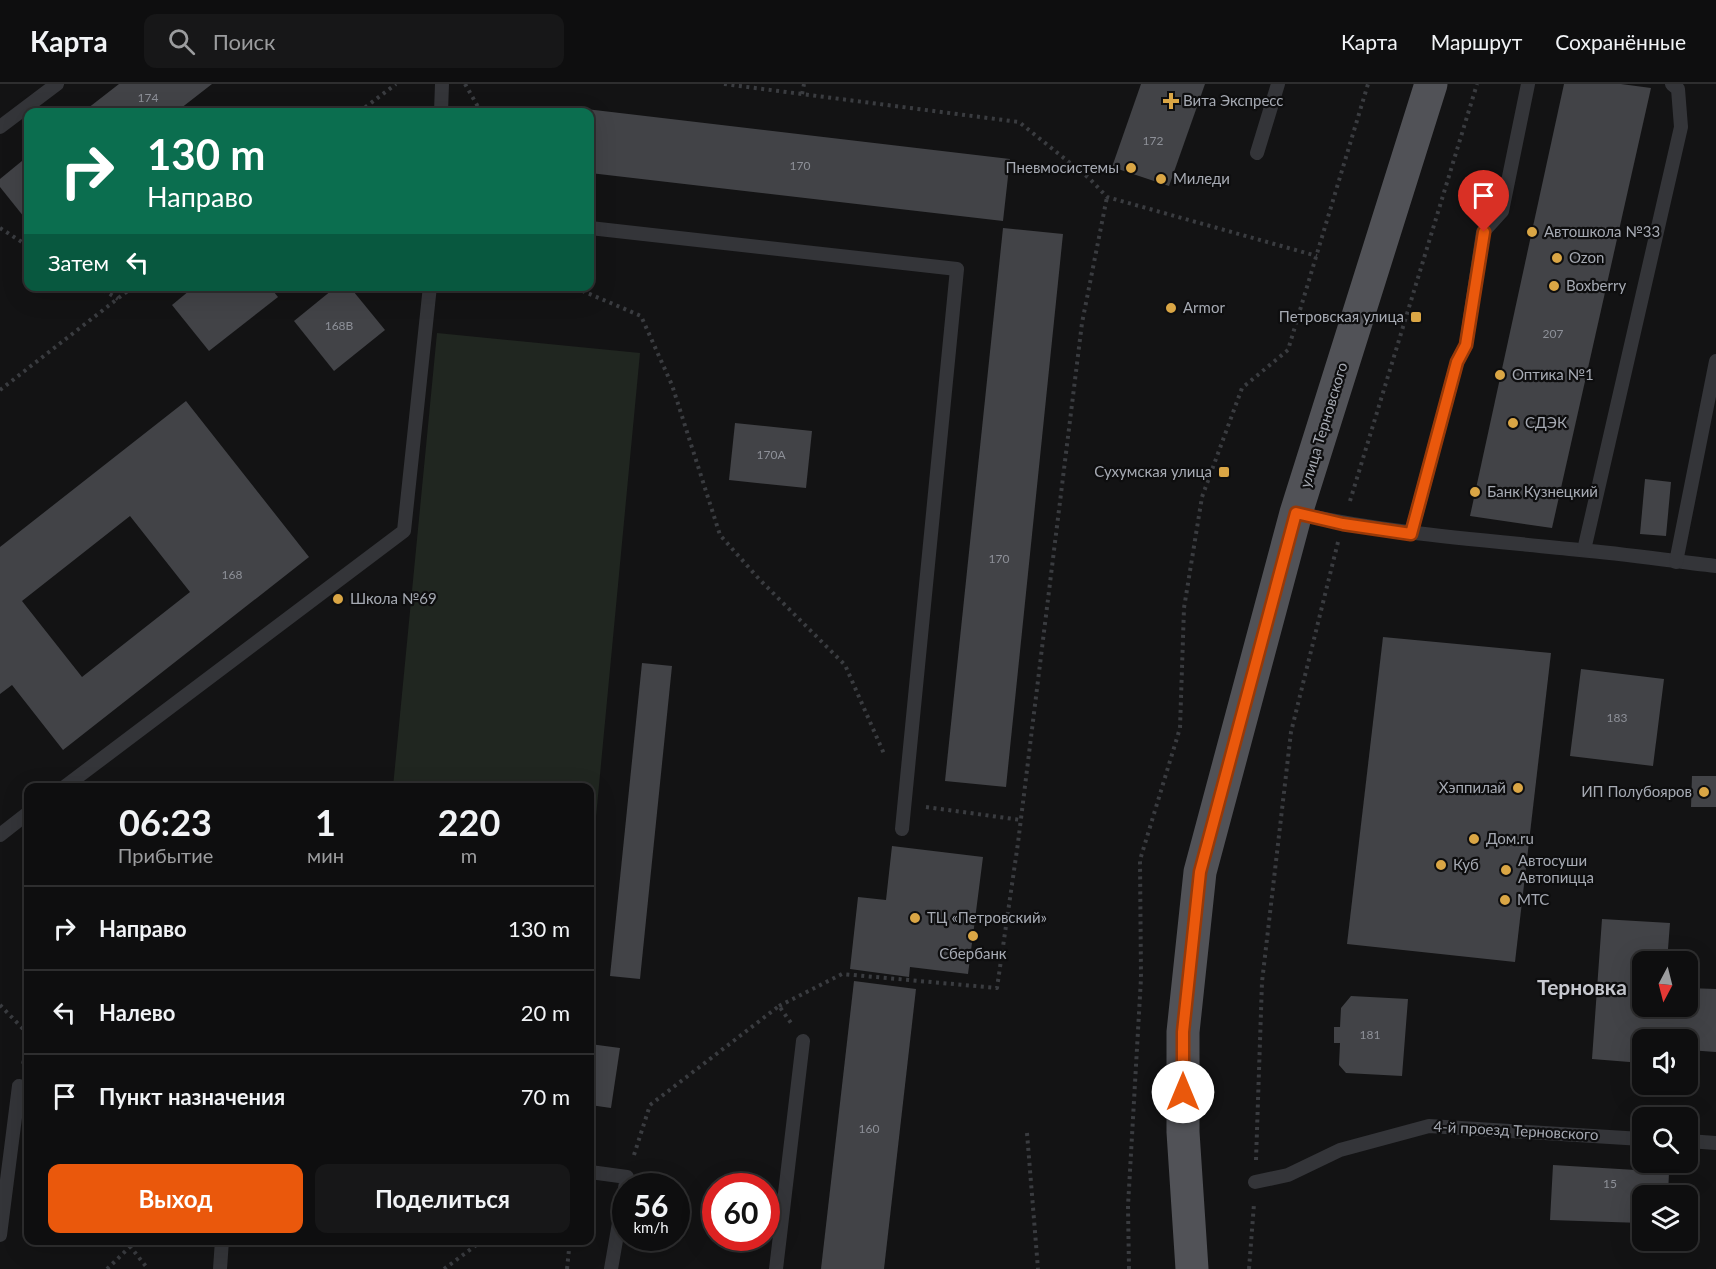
<!DOCTYPE html>
<html lang="ru">
<meta charset="utf-8">
<style>
:root{--surface:#0e0e0f;--page:#171718;--text:#f1f3f6;--muted:#9b9c9e;--line:#2e2e2f;--accent:#ea580c}
body{margin:0;font-family:Lato,sans-serif;background:var(--page);color:var(--text);height:100vh;display:flex;flex-direction:column;font-size:22px;white-space:nowrap}
*{box-sizing:border-box;margin:0}
p{font-size:20px;color:var(--muted)}
.icon{flex:none;width:33px;height:33px;fill:none;stroke:currentColor;stroke-width:2;stroke-linecap:round;stroke-linejoin:round}
.map{position:relative;flex:1;overflow:hidden}
.side{position:absolute;left:24px;top:699px;width:570px;height:462px;display:flex;flex-direction:column;background:var(--surface);border-radius:12px;box-shadow:0 6px 24px #0002,0 0 0 2px var(--line)}
.side>*{flex:none}
.banner{position:absolute;left:24px;top:24px;width:570px;height:183px;border-radius:12px;box-shadow:0 6px 24px #0002,0 0 0 2px var(--line);background:#0b6e4f;color:#fff;overflow:hidden}
.needle{width:39px;rotate:187deg}
.controls{position:absolute;left:1632px;top:867px;display:grid;gap:12px}
.controls a{display:grid;place-items:center;width:66px;height:66px;border-radius:12px;background:var(--surface);box-shadow:0 6px 24px #0002,0 0 0 2px var(--line);font-size:30px}
.speed{position:absolute;left:612px;top:1089px;display:flex;gap:12px;font-size:30px;font-weight:700;text-align:center}
.speed>*{display:grid;place-content:center;width:78px;height:78px;border-radius:50%;background:var(--surface);box-shadow:0 6px 24px #0002,0 0 0 2px var(--line);line-height:1}
.speed small{font-size:15px;font-weight:400}
.speed .limit{border:9px solid #d22;background:#fff;color:#111}
.pin{position:absolute;display:grid;place-items:center;width:51px;height:51px;color:#fff;margin:-62px -26px;border-radius:50% 50% 50% 0;rotate:-45deg;box-shadow:0 0 6px #0007}
.pin .icon{rotate:45deg}
.me{position:absolute;width:66px;margin:-33px;rotate:0deg;stroke-linejoin:round;filter:drop-shadow(0 0 4px #0008)}
.turn{display:flex;align-items:center;gap:21px;height:126px;padding:0 24px;font-size:27px}
.turn .icon{width:78px;height:78px;stroke-width:2.5}
.turn b{display:block;font-size:42px;line-height:51px}
.then{display:flex;align-items:center;height:57px;padding:0 24px;background:#0003;gap:12px;font-size:22px}
.eta{display:flex;justify-content:space-evenly;align-items:center;height:102px;text-align:center}
.eta b{font-size:36px;font-weight:700;line-height:42px}
.action{display:flex;gap:12px;margin-top:auto;padding:12px 24px}
.action a{flex:1;height:69px;border-radius:12px;background:var(--accent);color:#fff;font-size:24px;font-weight:700;line-height:69px;text-align:center}
.action a+a{background:var(--page);color:var(--text)}
ul{padding:0;list-style:none}
li{display:flex;align-items:center;gap:18px;height:84px;padding:0 24px;border-top:2px solid var(--line)}
li div{flex:1}
li b{display:block;font-size:22px}
li em{font-style:normal}
header{display:flex;align-items:center;gap:36px;box-sizing:border-box;height:84px;padding:0 30px;background:var(--surface);border-bottom:2px solid var(--line)}
header strong{font-size:28px}
nav{display:flex;gap:33px;margin-inline-start:auto;font-size:21px}
.search{width:420px;height:54px;background:var(--page);display:flex;align-items:center;gap:15px;box-sizing:border-box;padding:0 21px;border-radius:12px;color:var(--muted);font-size:22px}
.map>svg:first-child{display:block}
</style>
<header>
<strong>Карта</strong>
<div class="search"><svg class="icon" aria-label="search" viewBox="0 0 24 24"><circle cx="10" cy="10" r="6"/><path d="M15 15l6 6"/></svg>Поиск</div>
<nav><a>Карта</a><a>Маршрут</a><a>Сохранённые</a></nav>
</header>
<div class="map">
<svg width="1716" height="1185" viewBox="0 0 1716 1185">
<rect width="100%" height="100%" fill="#131314"/>
<polygon fill="#202620" points="437,249 640,269 590,796 590,704 393,703"/>
<g fill="#424347" fill-rule="evenodd">
<polygon points="119,0 212,0 176,28 83,28"/>
<polygon points="1141,0 1205,0 1169,102 1112,83"/>
<polygon points="1564,0 1621,0 1651,4 1552,444 1470,432"/>
<polygon points="569,23 1010,75 1003,137 590,89 590,28 569,28"/>
<polygon points="28,72 28,138 0,103 0,95"/>
<polygon points="1003,144 1063,150 1006,703 945,697"/>
<polygon points="195,202 269,202 278,213 209,267 172,221"/>
<polygon points="337,202 349,202 385,246 334,287 294,237"/>
<path d="M186 317 309 473 63 666 12 601 0 610V463ZM130 432 190 508 82 593 22 517Z"/>
<polygon points="735,339 812,347 806,404 729,396"/>
<polygon points="1645,395 1671,398 1666,452 1640,450"/>
<polygon points="1383,553 1551,569 1515,878 1347,860"/>
<polygon points="642,579 672,582 640,895 610,892"/>
<polygon points="1581,585 1664,595 1653,682 1570,672"/>
<polygon points="1692,692 1716,692 1716,723 1691,723"/>
<polygon points="892,762 983,773 968,890 910,883 909,893 850,885 858,813 886,816"/>
<polygon points="1602,835 1670,839 1667,878 1642,878 1642,922 1688,922 1688,904 1716,905 1716,968 1688,966 1688,956 1642,956 1642,979 1592,975"/>
<polygon points="854,897 916,905 884,1185 821,1185"/>
<polygon points="1351,912 1408,915 1402,992 1346,989 1339,981 1340,959 1334,959 1334,943 1340,943 1341,924"/>
<polygon points="590,960 620,964 611,1024 590,1021"/>
<polygon points="1553,1081 1669,1088 1668,1112 1642,1112 1642,1139 1550,1136"/>
</g>
<g fill="none" stroke-linecap="round" stroke-linejoin="round">
<g stroke="#3a3c40" stroke-width="4" stroke-dasharray="3 4.5" stroke-linecap="butt">
<polyline points="465,0 481,28"/>
<polyline points="724,0 1019,38 1090,95 1107,113 1317,172"/>
<polyline points="802,10 804,0"/>
<polyline points="359,28 396,0"/>
<polyline points="0,144 28,162"/>
<polyline points="97,202 118,215"/>
<polyline points="577,202 578,205 641,232 672,301 720,451 759,495 845,581 885,672"/>
<polyline points="0,306 134,202"/>
<polyline points="1350,417 1477,0"/>
<polyline points="926,723 1021,736"/>
<polyline points="0,921 28,950 23,981"/>
<polyline points="779,922 842,890 997,904 1018,759 1082,239 1107,113"/>
<polyline points="1027,1049 1038,1185"/>
<polyline points="634,1071 650,1021 779,922 791,939"/>
<polyline points="1256,1076 1262,898 1291,648 1338,458"/>
<polyline points="125,1156 148,1185"/>
<polyline points="107,1185 137,1156"/>
<polyline points="444,1185 483,1156"/>
<polyline points="567,1185 570,1156"/>
<polyline points="1129,1185 1128,1122 1141,894 1140,776 1180,644 1184,524 1202,413 1242,304 1288,266 1368,0"/>
<polyline points="1249,1185 1254,1120"/>
</g>
<g stroke="#343539" stroke-width="14">
<polyline points="441,28 442,0"/>
<polyline points="0,43 57,0"/>
<polyline points="1257,69 1278,0"/>
<polyline points="590,144 957,185 902,745"/>
<path d="M1296 429C1390 450 1485 456 1580 466 1626 470 1671 477 1716 482"/>
<polyline points="1411,450 1457,278 1466,261 1483,148 1502,127 1528,0"/>
<polyline points="1584,466 1681,43 1678,5 1672,0"/>
<polyline points="1676,478 1716,277"/>
<polyline points="63,704 404,447 430,202"/>
<polyline points="0,751 28,729"/>
<polyline points="1688,1057 1716,1059"/>
<polyline points="590,1088 627,1093 611,1185"/>
<polyline points="1255,1098 1288,1091 1340,1066 1429,1042 1642,1055"/>
<polyline points="0,1151 19,1002 28,1004"/>
<polyline points="220,1185 222,1156"/>
<polyline points="776,1185 803,957"/>
</g>
<polyline stroke="#515257" stroke-width="33" points="1192,1185 1183,1048 1183,948 1200,788 1296,429 1431,0"/>
</g>
<g fill="none" stroke-linecap="round" stroke-linejoin="round">
<defs>
<polyline id="route" points="1183,1008 1183,948 1200,788 1296,429 1343,440 1411,450 1457,278 1466,261 1484,148"/>
</defs>
<use href="#route" stroke="#983908" stroke-width="15"/>
<use href="#route" stroke="#ea580c" stroke-width="10"/>
</g>
<g fill="#daa645" stroke="#0e0e0f" stroke-width="2">
<path d="M1168 8h6v6h6v6h-6v6h-6v-6h-6v-6h6z"/>
<circle cx="1131" cy="84" r="6"/>
<circle cx="1161" cy="95" r="6"/>
<circle cx="1532" cy="148" r="6"/>
<circle cx="1557" cy="174" r="6"/>
<circle cx="1554" cy="202" r="6"/>
<circle cx="1171" cy="224" r="6"/>
<rect x="1410" y="227" width="12" height="12" rx="3"/>
<circle cx="1500" cy="291" r="6"/>
<circle cx="1513" cy="339" r="6"/>
<rect x="1218" y="382" width="12" height="12" rx="3"/>
<circle cx="1475" cy="408" r="6"/>
<circle cx="338" cy="515" r="6"/>
<circle cx="1518" cy="704" r="6"/>
<circle cx="1704" cy="708" r="6"/>
<circle cx="1474" cy="755" r="6"/>
<circle cx="1441" cy="781" r="6"/>
<circle cx="1506" cy="786" r="6"/>
<circle cx="1505" cy="816" r="6"/>
<circle cx="915" cy="834" r="6"/>
<circle cx="973" cy="852" r="6"/>
</g>
<g text-anchor="middle" stroke-width="4.5" stroke-linejoin="round" paint-order="stroke">
<g font-size="12" fill="#8d9098">
<text x="148" y="18">174</text>
<text x="1153" y="61">172</text>
<text x="800" y="86">170</text>
<text x="339" y="246">168В</text>
<text x="1553" y="254">207</text>
<text x="771" y="375">170А</text>
<text x="999" y="479">170</text>
<text x="232" y="495">168</text>
<text x="1617" y="638">183</text>
<text x="1370" y="955">181</text>
<text x="869" y="1049">160</text>
<text x="1610" y="1104">15</text>
</g>
<g font-size="15" fill="#a6aab3" stroke="#0e0e0f" text-anchor="start">
<text x="1183" y="22">Вита Экспресс</text>
<text x="1119" y="89" text-anchor="end">Пневмосистемы</text>
<text x="1173" y="100">Миледи</text>
<text x="1544" y="153">Автошкола №33</text>
<text x="1569" y="179">Ozon</text>
<text x="1566" y="207">Boxberry</text>
<text x="1183" y="229">Armor</text>
<text x="1404" y="238" text-anchor="end">Петровская улица</text>
<text x="1512" y="296">Оптика №1</text>
<text x="1525" y="344">СДЭК</text>
<text x="1212" y="393" text-anchor="end">Сухумская улица</text>
<text x="1487" y="413">Банк Кузнецкий</text>
<text x="350" y="520">Школа №69</text>
<text x="1506" y="709" text-anchor="end">Хэппилай</text>
<text x="1692" y="713" text-anchor="end">ИП Полубояров</text>
<text x="1486" y="760">Дом.ru</text>
<text x="1518" y="782">Автосуши<tspan x="1518" dy="17">Автопицца</tspan></text>
<text x="1453" y="786">Куб</text>
<text x="1517" y="821">МТС</text>
<text x="927" y="839">ТЦ «Петровский»</text>
<text x="973" y="875" text-anchor="middle">Сбербанк</text>
</g>
<g font-size="15" fill="#a6aab3" stroke="#0e0e0f">
<text transform="translate(1324 341) rotate(-73)" y="5">улица Терновского</text>
<text transform="translate(1516 1047) rotate(3)" y="5">4-й проезд Терновского</text>
</g>
<g font-size="21" font-weight="bold" fill="#c7c9d0" stroke="#0e0e0f">
<text x="1582" y="911">Терновка</text>
</g>
</g>
</svg>
<div class="controls">
<a><svg class="needle" viewBox="-14 -14 28 28"><path d="M0-13l5 13h-10z" fill="#e53935"/><path d="M0 13l5-13h-10z" fill="#9b9c9e"/></svg></a>
<a><svg class="icon" aria-label="sound" viewBox="0 0 24 24"><path d="M4 9h4l5-4v14l-5-4H4zM17 9q2 3 0 6"/></svg></a>
<a><svg class="icon" aria-label="search" viewBox="0 0 24 24"><circle cx="10" cy="10" r="6"/><path d="M15 15l6 6"/></svg></a>
<a><svg class="icon" aria-label="layers" viewBox="0 0 24 24"><path d="M12 4l9 5-9 5-9-5zM3 14l9 5 9-5"/></svg></a>
</div>
<div class="speed"><div>56<small>km/h</small></div><div class="limit">60</div></div>
<div class="pin" style="left:1484px;top:148px;background:#d93025"><svg class="icon" aria-label="arrive" viewBox="0 0 24 24"><path d="M6 21V4h12l-3 4 3 4H6"/></svg></div>
<svg class="me" style="left:1183px;top:1008px" viewBox="-20 -20 40 40"><circle r="19" fill="#fff"/><path d="M0-13L10 11 0 6-10 11z" fill="#ea580c"/></svg>
<div class="banner">
<div class="turn"><svg class="icon" aria-label="right" viewBox="0 0 24 24"><path d="M7 20v-9h11M14 6l5 5-5 5"/></svg><div><b>130 m</b>Направо</div></div>
<div class="then">Затем<svg class="icon" aria-label="left" viewBox="0 0 24 24"><path d="M17 20v-9H6M10 6l-5 5 5 5"/></svg></div>
</div>
<section class="side">
<div class="eta">
<div><b>06:23</b><p>Прибытие</p></div>
<div><b>1</b><p>мин</p></div>
<div><b>220</b><p>m</p></div>
</div>
<ul>
<li><svg class="icon" aria-label="right" viewBox="0 0 24 24"><path d="M7 20v-9h11M14 6l5 5-5 5"/></svg><div><b>Направо</b></div><em>130 m</em></li>
<li><svg class="icon" aria-label="left" viewBox="0 0 24 24"><path d="M17 20v-9H6M10 6l-5 5 5 5"/></svg><div><b>Налево</b></div><em>20 m</em></li>
<li><svg class="icon" aria-label="arrive" viewBox="0 0 24 24"><path d="M6 21V4h12l-3 4 3 4H6"/></svg><div><b>Пункт назначения</b></div><em>70 m</em></li>
</ul>
<div class="action"><a>Выход</a><a>Поделиться</a></div>
</section>
</div>
